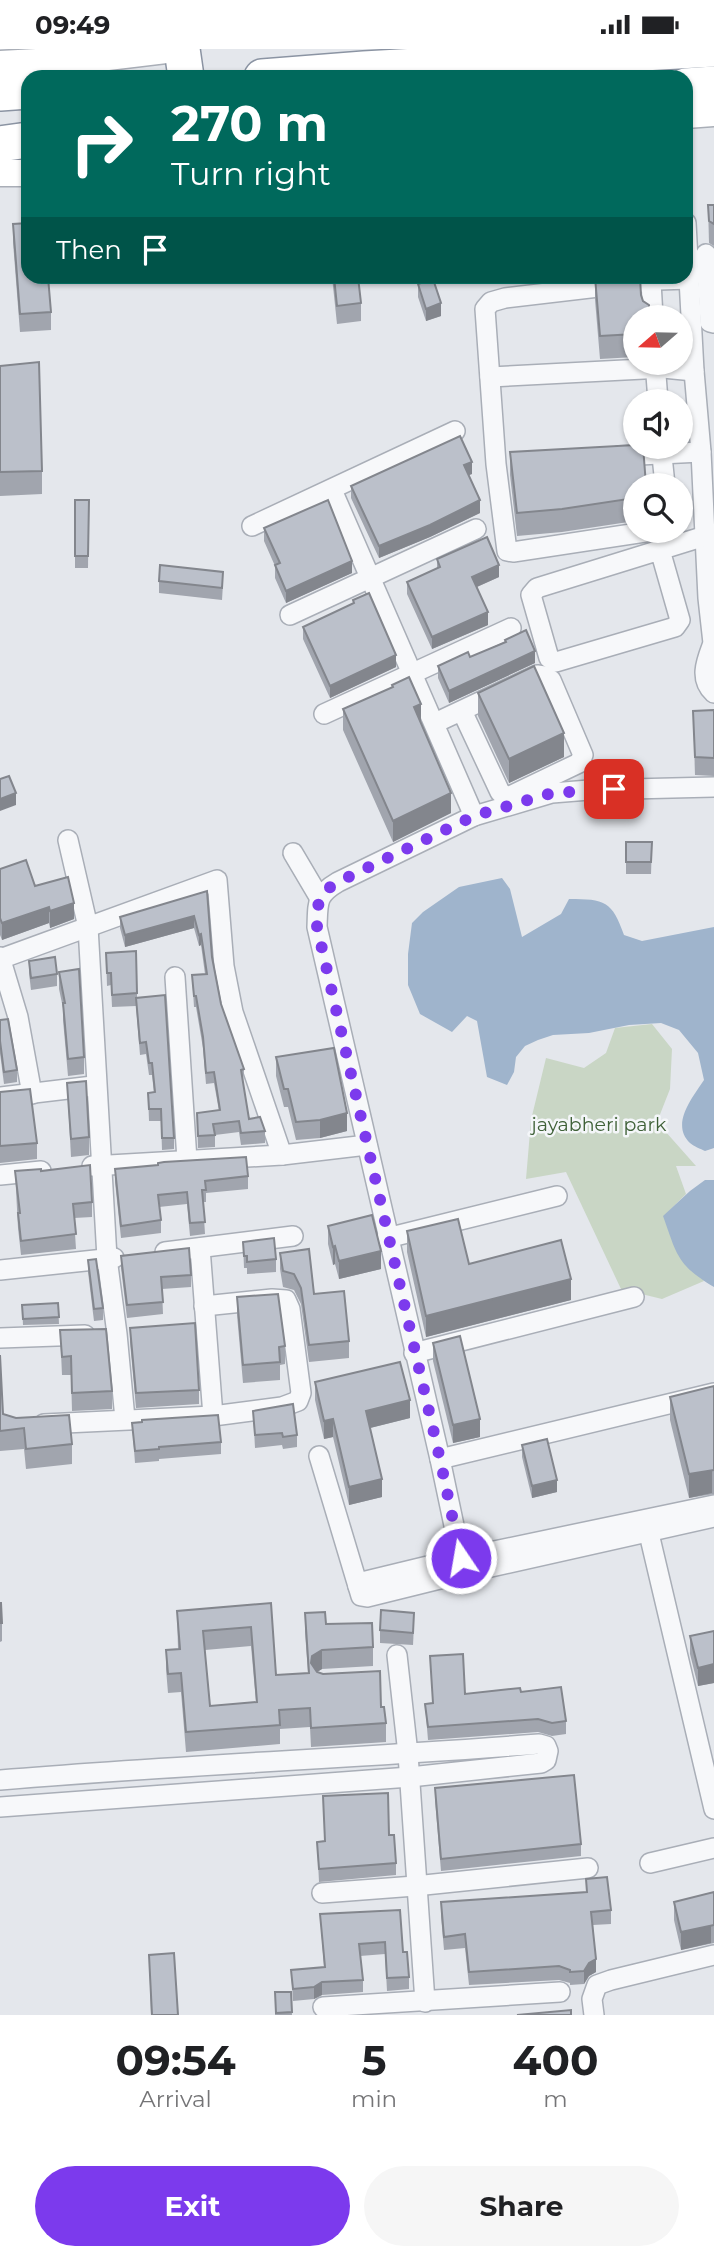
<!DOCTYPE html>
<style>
:root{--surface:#fff;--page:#f6f6f6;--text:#202124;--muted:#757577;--accent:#7c3aed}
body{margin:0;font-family:Montserrat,sans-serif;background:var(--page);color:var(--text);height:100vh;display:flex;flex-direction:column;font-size:26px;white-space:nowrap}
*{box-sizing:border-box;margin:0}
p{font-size:23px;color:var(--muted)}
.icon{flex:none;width:38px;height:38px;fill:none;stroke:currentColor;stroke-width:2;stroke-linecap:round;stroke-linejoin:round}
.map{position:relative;height:1966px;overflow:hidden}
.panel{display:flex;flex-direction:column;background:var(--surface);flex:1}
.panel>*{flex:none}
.hud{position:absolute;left:21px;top:21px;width:672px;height:214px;border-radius:21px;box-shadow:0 2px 5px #0004;background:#00695c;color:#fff;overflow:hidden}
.needle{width:46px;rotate:250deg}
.fabs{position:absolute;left:623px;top:256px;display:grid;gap:14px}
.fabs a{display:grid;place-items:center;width:70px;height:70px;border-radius:50%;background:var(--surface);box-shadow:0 2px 5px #0004;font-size:35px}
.pin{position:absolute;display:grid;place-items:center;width:60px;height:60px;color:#fff;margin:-30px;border-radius:14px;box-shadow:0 4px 10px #0006}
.me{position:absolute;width:77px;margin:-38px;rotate:348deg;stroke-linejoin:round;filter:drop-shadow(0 0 5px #0008)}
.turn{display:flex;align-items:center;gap:24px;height:147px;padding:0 35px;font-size:32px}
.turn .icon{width:91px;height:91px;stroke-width:2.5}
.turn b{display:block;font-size:49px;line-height:60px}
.then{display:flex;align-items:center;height:66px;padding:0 35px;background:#0003;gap:14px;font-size:26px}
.eta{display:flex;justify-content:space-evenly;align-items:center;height:119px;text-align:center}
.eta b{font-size:42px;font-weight:700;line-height:49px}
.button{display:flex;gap:14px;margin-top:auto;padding:14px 35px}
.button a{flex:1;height:80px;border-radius:42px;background:var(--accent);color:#fff;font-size:28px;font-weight:700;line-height:80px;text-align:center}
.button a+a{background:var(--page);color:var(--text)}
.status{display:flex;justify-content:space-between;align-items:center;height:49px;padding:0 35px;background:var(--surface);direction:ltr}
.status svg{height:19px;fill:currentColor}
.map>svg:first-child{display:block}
</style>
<div class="status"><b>09:49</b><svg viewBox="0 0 49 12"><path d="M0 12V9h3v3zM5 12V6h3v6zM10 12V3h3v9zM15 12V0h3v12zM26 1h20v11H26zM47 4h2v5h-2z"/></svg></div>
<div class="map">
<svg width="714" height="1966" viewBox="0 0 714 1966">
<rect width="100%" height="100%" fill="#e4e7ec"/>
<polygon fill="#c9d6c5" points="652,975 672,1000 670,1040 657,1073 696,1117 676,1117 686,1145 667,1164 704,1232 662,1250 621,1240 566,1123 526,1130 531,1071 546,1009 584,1019 606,1004 615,979"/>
<g fill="#9fb4cc">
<path d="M502 829 510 840 522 888 561 865 569 850C605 850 612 852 624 886L642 892 714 878V1099L705 1102C701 1100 693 1097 690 1094 670 1075 693 1048 704 1031L698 1004 679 981 661 974 629 976 589 984 553 986 538 991 525 997 516 1008 514 1023 507 1036 487 1028 477 972 467 967 452 983 420 965 408 936V905L412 874 423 863 459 838Z"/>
<path d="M705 1131H714V1238C677 1216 677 1206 663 1167L690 1142Z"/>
</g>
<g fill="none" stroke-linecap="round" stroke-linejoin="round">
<defs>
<g id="street">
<polyline points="686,174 694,322 701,403 708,549 714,603"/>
<polyline points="706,205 710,273 714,274"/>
<polyline points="651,233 653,268"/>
<polyline points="655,313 658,352"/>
<polyline points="490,328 663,319 694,322"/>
<polyline points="661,397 665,436"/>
<polyline points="619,407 701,403"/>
<polyline points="332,441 474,767"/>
<polyline points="252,477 455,382"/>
<polyline points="658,481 513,503 507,502 496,415 485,260 491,253 505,249 658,231 690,230"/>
<polyline points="660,501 680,571 675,578 556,613 549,609 531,546 537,539 705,487"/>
<polyline points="290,566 476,480"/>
<path d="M712 597C706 613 699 630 714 644"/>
<polyline points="324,665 511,579"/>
<polyline points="435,674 537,626 544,627 551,631 583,706 579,714 510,747 505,747 500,743 462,662"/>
<polyline points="68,791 88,878 107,1209 117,1285 125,1370"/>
<polyline points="293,804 319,848"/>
<polyline points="0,908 18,968 32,1045"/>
<polyline points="0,910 217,831 224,917 233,963 282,1106"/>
<polyline points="175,928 187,1111"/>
<polyline points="0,1048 93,1037"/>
<polyline points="92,1117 282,1106 367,1096"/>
<polyline points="0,1126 41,1122"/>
<polyline points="387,1189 557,1147"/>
<polyline points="200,1199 213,1367"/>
<polyline points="165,1203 293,1187"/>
<polyline points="0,1221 114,1209"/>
<polyline points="0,1289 85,1286"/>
<polyline points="414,1304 634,1248"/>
<polyline points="44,1375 213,1367 282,1358 298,1352 301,1344 290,1260 286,1251 272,1250 204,1257"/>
<polyline points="319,1407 358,1537"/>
<polyline points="440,1410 714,1344"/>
<polyline points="714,1456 461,1509 362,1533 358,1537 361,1547 367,1548 464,1524 714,1468"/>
<polyline points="646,1472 714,1760"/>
<path d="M464 1524 440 1410 317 878C318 853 316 846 338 833L474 767 552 744 589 741 714 738"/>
<polyline points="397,1606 408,1705 425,1953"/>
<path d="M0 1731C180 1716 360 1709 539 1695L546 1697 548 1702 546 1711 541 1714 410 1728 0 1758"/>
<polyline points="650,1814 714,1799"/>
<polyline points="322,1844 415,1837 588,1819"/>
<polyline points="323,1958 560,1943"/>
<polyline points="594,1966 592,1950 597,1936 611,1931 714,1906"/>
</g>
<g id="secondary">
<polyline points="0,15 91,10 174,0"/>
<polyline points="686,66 714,64"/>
<polyline points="0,124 28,124"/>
</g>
<g id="highway">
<polyline points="182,0 186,28"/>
<polyline points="262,28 364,20 714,0"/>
<polyline points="686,37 714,35"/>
<polyline points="0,44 28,42"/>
<polyline points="0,95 28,91"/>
</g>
</defs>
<use href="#street" stroke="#a9aeb7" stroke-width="22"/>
<use href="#secondary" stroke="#a9aeb7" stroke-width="29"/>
<use href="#highway" stroke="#8b94a3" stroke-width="38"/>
<use href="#street" stroke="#f7f8fa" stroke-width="19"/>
<use href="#secondary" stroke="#fff" stroke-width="26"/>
<use href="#highway" stroke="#fff" stroke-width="35"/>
</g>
<g fill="#a1a5ae" fill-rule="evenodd">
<polygon points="708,156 714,156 714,197 709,194"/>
<polygon points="13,175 51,263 51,281 20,283 13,193"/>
<polygon points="332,228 358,228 361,254 361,272 337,275"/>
<polygon points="595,228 641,246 635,268 635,308 600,310 595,251"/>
<polygon points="418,235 441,267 426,272 418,248"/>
<polygon points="0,317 42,422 42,445 0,447"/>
<polygon points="510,403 635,436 635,472 562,483 517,487 510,426"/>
<polygon points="472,425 469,426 480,464 430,488 379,509 351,449 351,437"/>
<polygon points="75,451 89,451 88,519 75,519"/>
<polygon points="264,479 352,524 286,554 275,529 275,517 264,492"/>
<polygon points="437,510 499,528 477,538 488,576 432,600 407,545 407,533 437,519"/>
<polygon points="159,532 223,535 222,551 159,544"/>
<polygon points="353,551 396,618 330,649 303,590 303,578 353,555"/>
<polygon points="505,591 535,614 449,654 438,629 438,617 470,608 505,593"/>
<polygon points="392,636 421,675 451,764 393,793 343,681 343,660 392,639"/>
<polygon points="478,644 564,708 509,734 478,667"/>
<polygon points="714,661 714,727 695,726 693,662"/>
<polygon points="626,793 652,793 651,825 626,825"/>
<polygon points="0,820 35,837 74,870 50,879 49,874 2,891 0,886"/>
<polygon points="207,842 212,908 221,955 244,1020 243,1032 249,1070 265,1082 265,1094 241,1096 239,1083 215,1086 215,1098 198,1099 197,1064 219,1062 214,1034 206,1035 203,999 196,958 194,958 192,926 205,925 201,896 199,897 194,879 125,898 120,879 120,868"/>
<polygon points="106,904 137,944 137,949 174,1089 174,1100 162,1101 161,1072 149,1072 148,1044 154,1044 152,1026 149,1026 146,1005 140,1006 136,957 112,958 111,936 107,937"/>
<polygon points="29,912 57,925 57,937 31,941 29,924"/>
<polygon points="59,923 84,1008 84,1025 68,1027 63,971 63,959 59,940"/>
<polygon points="0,971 17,1021 17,1033 4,1035 0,1004"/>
<polygon points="276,1008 347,1082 320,1089 296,1091 288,1058 284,1058 276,1027"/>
<polygon points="67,1034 89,1088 89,1106 71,1108"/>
<polygon points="0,1043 37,1094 37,1110 0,1114"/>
<polygon points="115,1120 248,1127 248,1140 206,1144 206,1153 203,1153 205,1185 190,1187 187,1155 159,1158 161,1171 161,1184 121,1189 115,1133"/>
<polygon points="15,1122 41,1122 92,1153 92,1168 74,1169 76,1200 21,1206 18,1179"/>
<polygon points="328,1177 381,1220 339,1230 335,1215 333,1216 328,1195"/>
<polygon points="407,1182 469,1215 571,1251 426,1288 407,1203"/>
<polygon points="243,1193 276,1210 276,1223 247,1225 247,1219 244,1219"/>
<polygon points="280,1204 314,1245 349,1292 349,1309 309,1313 301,1255 294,1241 283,1238 280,1220"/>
<polygon points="121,1207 191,1226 191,1238 162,1240 163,1265 127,1269 121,1219"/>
<polygon points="88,1211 103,1259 103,1271 94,1272 88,1223"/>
<polygon points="237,1248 285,1297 285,1315 280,1316 280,1331 243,1334 237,1266"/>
<polygon points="58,1254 59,1275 23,1276 22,1256"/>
<polygon points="130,1279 199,1341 199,1355 136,1359 130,1293"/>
<polygon points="60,1281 112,1342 112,1360 72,1362 71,1326 62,1326"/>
<polygon points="433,1294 480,1388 453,1394 433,1312"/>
<polygon points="0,1306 3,1365 72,1395 72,1415 26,1420 24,1400 0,1402"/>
<polygon points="315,1333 410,1369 370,1379 382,1448 349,1456 333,1388 324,1390 315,1351"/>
<polygon points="714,1337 714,1445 689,1449 670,1371 670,1348"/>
<polygon points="253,1362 297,1386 297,1398 283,1400 282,1396 255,1399"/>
<polygon points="132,1374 221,1393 221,1405 159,1410 159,1412 135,1414"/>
<polygon points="522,1396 557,1443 532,1449 522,1408"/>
<polygon points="0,1554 2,1574 2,1592 0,1593"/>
<path d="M271 1554 276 1626 308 1624 305 1583V1564L373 1598V1617L322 1620 317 1623 381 1658 386 1674V1693L311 1698 310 1678 280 1680V1695L186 1703 181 1643 168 1644 166 1620V1601L178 1600 177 1562ZM251 1597 256 1653 210 1657 205 1601Z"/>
<polygon points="414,1576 413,1596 380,1594 380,1581"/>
<polygon points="714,1582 714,1634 698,1637 690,1605 690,1587"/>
<polygon points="430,1607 465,1645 521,1643 566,1672 566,1685 552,1687 538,1683 428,1691 425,1655 433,1654"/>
<polygon points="435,1739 581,1795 581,1807 441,1822 435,1751"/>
<polygon points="323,1747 389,1786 396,1814 396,1826 319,1833 317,1793 325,1792"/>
<polygon points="586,1830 611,1861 611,1875 593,1876 596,1923 589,1927 584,1935 570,1936 570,1934 559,1931 469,1936 465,1899 444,1901 441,1867 441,1853 586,1843"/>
<polygon points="714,1843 714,1894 681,1901 674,1871 674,1853"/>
<polygon points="400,1861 403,1903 409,1928 409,1940 387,1942 385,1905 360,1907 363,1931 363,1943 322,1946 314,1950 293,1952 291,1921 324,1918 320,1865"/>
<polygon points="149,1906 178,1966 151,1966"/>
<polygon points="275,1943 291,1943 292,1966 275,1966"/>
</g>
<g fill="#83868d">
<polygon points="441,254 441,267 426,272 426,260"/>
<polygon points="472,413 472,425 464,428 464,416"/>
<polygon points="480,451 480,464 430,488 379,509 379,497"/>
<polygon points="352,512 352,524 286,554 286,542"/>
<polygon points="499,516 499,528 472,540 472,528"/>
<polygon points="488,563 488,576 432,600 432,588"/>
<polygon points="535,602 535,614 449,654 449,642"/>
<polygon points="396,606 396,618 330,649 330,637"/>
<polygon points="421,655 421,676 414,658"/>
<polygon points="564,684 564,708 509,734 509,710"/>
<polygon points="16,744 16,756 0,762 0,750"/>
<polygon points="451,744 451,764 393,793 393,772"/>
<polygon points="74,854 74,870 50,879 50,862"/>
<polygon points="49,858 49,874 2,891 2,874"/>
<polygon points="194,867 194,879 125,898 125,886"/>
<polygon points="201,885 201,896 199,897 199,886"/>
<polygon points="347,1064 347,1082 320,1089 320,1071"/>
<polygon points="335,1197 335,1215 333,1216 333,1198"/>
<polygon points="381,1202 381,1220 339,1230 339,1212"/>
<polygon points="571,1230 571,1251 426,1288 426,1267"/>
<polygon points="410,1351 410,1369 366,1380 366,1362"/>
<polygon points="333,1370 333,1388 324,1390 324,1372"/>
<polygon points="480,1370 480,1388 453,1394 453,1376"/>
<polygon points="712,1421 712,1444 689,1449 689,1425"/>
<polygon points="382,1430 382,1448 349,1456 349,1438"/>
<polygon points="557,1431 557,1443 532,1449 532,1437"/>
<polygon points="322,1601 322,1620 312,1626 311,1614 312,1607"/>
<polygon points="714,1615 714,1634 698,1637 698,1619"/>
<polygon points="711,1876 711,1894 681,1901 681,1883"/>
<polygon points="596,1910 596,1923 589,1927 584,1935 584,1922 589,1914"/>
<polygon points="322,1933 322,1946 314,1950 314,1938"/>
</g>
<g fill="#bbc0ca" stroke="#83868d" stroke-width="2" fill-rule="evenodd">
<polygon points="708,156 714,156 714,175 709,172"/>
<polygon points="28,174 28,228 48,228 51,263 20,265 13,175"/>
<polygon points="334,228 358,228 361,254 337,257"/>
<polygon points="595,228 640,228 641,246 643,252 649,256 650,268 635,268 635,285 600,287"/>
<polygon points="433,230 441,254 426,260 418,235"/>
<polygon points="39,313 42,422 0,423 0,317"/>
<polygon points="460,387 472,413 464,416 480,451 430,476 379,497 351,437"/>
<polygon points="635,396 635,397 643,397 646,436 635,436 635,449 562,460 517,464 510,403"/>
<polygon points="75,451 89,451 88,507 75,507"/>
<polygon points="328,451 352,512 286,542 275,516 280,514 264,479"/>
<polygon points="487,488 499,516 472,528 488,563 432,588 407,533 440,518 437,510"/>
<polygon points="160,516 223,523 222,539 159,532"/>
<polygon points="369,544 396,606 330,637 303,578 354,554 353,551"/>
<polygon points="526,581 535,602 449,642 438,617 468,603 470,608 506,593 505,591"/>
<polygon points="534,617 564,684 509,710 478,644"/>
<polygon points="409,628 421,655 414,658 451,744 393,772 343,660 393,638 392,636"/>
<polygon points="714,661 714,709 695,708 693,662"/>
<polygon points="9,727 16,744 0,750 0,730"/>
<polygon points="626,793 652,793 651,813 626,813"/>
<polygon points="26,811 35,837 68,828 74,854 50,862 49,858 2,874 0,869 0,820"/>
<polygon points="207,842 212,908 221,955 244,1020 241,1021 249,1070 260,1068 265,1082 241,1084 239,1072 213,1075 215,1086 198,1087 197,1064 220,1061 214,1023 206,1024 203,988 196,947 194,947 192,926 207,925 201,885 199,886 194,867 125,886 120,868"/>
<polygon points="136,902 137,944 112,946 111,924 107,924 106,904"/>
<polygon points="55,908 57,925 31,929 29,912"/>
<polygon points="79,920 84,1008 68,1010 63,954 65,954 59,923"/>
<polygon points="165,946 174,1089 162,1089 161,1060 149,1060 148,1044 155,1043 152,1014 149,1014 146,993 140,994 136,949"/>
<polygon points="8,970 17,1021 4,1023 0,992 0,971"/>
<polygon points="334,999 347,1064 320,1071 296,1073 288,1040 284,1040 276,1008"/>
<polygon points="86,1032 89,1088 71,1090 67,1034"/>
<polygon points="30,1040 37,1094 0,1097 0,1043"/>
<polygon points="246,1108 248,1127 205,1132 206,1141 202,1141 205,1173 190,1174 187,1143 158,1146 161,1171 121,1177 115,1120 158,1116 158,1114 164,1113"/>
<polygon points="90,1116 92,1153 73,1155 76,1185 21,1192 18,1164 20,1164 15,1122 41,1120 41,1122"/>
<polygon points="372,1166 381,1202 339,1212 335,1197 333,1198 328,1177"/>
<polygon points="458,1170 469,1215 561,1191 571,1230 426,1267 407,1182"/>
<polygon points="274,1189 276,1210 247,1213 247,1207 244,1207 243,1193"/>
<polygon points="189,1199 191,1226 161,1228 163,1253 127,1256 121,1207"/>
<polygon points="309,1200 314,1245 344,1242 349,1292 309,1296 301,1239 294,1225 283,1222 280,1204"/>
<polygon points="96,1210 103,1259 94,1260 88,1211"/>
<polygon points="278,1245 285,1297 279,1298 280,1313 243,1316 237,1248"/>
<polygon points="58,1254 59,1268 23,1270 22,1256"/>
<polygon points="195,1274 199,1341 136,1344 130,1279"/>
<polygon points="106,1280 112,1342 72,1344 71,1307 62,1308 60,1281"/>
<polygon points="460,1287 480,1370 453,1376 433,1294"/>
<polygon points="0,1306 3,1365 16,1369 69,1366 72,1395 26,1400 24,1379 0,1382"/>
<polygon points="400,1313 410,1351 366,1362 382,1430 349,1438 333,1370 324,1372 315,1333"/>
<polygon points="714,1337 714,1421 689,1425 670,1348"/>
<polygon points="293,1355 297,1386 283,1388 282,1384 255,1386 253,1362"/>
<polygon points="218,1366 221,1393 159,1398 159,1400 135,1402 132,1374 142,1373 142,1371"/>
<polygon points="547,1390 557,1431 532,1437 522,1396"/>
<polygon points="0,1554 1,1554 2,1574 0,1574"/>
<path d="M271 1554 276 1626 309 1624 305 1564 325 1563 326 1575 372 1574 373 1598 322 1601 312 1607 311 1614 317 1623 323 1625 380 1622 381 1658H384L386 1674 311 1679 310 1659 279 1661 280 1676 186 1683 181 1624 168 1625 166 1601 180 1600 177 1562ZM251 1578 257 1653 210 1657 203 1582Z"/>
<polygon points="381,1561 414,1564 413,1584 380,1581"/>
<polygon points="714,1582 714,1615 698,1619 690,1587"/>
<polygon points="463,1605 465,1645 520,1639 521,1643 561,1638 566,1672 552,1674 538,1670 428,1678 425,1655 433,1654 430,1607"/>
<polygon points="574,1726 581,1795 441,1810 435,1739"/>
<polygon points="388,1744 389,1786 394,1786 396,1814 319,1820 317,1793 325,1792 323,1747"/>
<polygon points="607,1828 611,1861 591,1863 596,1910 589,1914 584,1922 570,1923 570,1921 559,1917 469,1923 465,1885 444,1888 441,1853 587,1843 586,1830"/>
<polygon points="714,1843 714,1876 681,1883 674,1853"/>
<polygon points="400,1861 403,1903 407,1903 409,1928 387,1929 385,1893 359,1895 363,1931 322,1933 314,1938 293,1940 291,1921 325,1918 320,1865"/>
<polygon points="174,1904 178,1966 152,1966 149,1906"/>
<polygon points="275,1943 291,1943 292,1963 276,1964"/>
<polygon points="571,1961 571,1966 517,1966"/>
</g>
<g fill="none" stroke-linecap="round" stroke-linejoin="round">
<path stroke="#7c3aed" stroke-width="12" stroke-dasharray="0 21.6" d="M461 1509 440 1410 317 878C318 853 316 846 338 833L474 767 552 744 614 740"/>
</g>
<g text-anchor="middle" stroke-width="5" stroke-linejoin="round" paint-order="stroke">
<g font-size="19" fill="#3f6138" stroke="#f4f6f9">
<text x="599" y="1082">jayabheri park</text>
</g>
</g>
</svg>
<div class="fabs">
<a><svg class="needle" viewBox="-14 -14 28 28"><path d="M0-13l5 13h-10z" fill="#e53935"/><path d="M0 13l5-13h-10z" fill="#757577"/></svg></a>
<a><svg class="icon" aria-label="sound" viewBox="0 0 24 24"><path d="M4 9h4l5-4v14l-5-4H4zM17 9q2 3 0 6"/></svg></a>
<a><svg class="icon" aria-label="search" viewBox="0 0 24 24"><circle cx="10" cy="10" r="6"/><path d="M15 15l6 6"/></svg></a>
</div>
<div class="pin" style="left:614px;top:740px;background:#d93025"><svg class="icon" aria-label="arrive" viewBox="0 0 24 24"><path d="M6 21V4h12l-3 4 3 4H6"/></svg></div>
<svg class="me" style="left:461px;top:1509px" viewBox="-20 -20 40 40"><circle r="17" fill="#7c3aed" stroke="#fff" stroke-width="3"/><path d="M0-11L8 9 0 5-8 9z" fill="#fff"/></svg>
<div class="hud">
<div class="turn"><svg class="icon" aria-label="right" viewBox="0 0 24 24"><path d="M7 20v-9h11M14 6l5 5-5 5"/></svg><div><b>270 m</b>Turn right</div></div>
<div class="then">Then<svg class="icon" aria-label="arrive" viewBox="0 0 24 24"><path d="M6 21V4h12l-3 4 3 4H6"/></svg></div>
</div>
</div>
<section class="panel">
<div class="eta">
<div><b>09:54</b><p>Arrival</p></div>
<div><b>5</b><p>min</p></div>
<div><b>400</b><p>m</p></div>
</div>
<div class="button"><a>Exit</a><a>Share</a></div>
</section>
